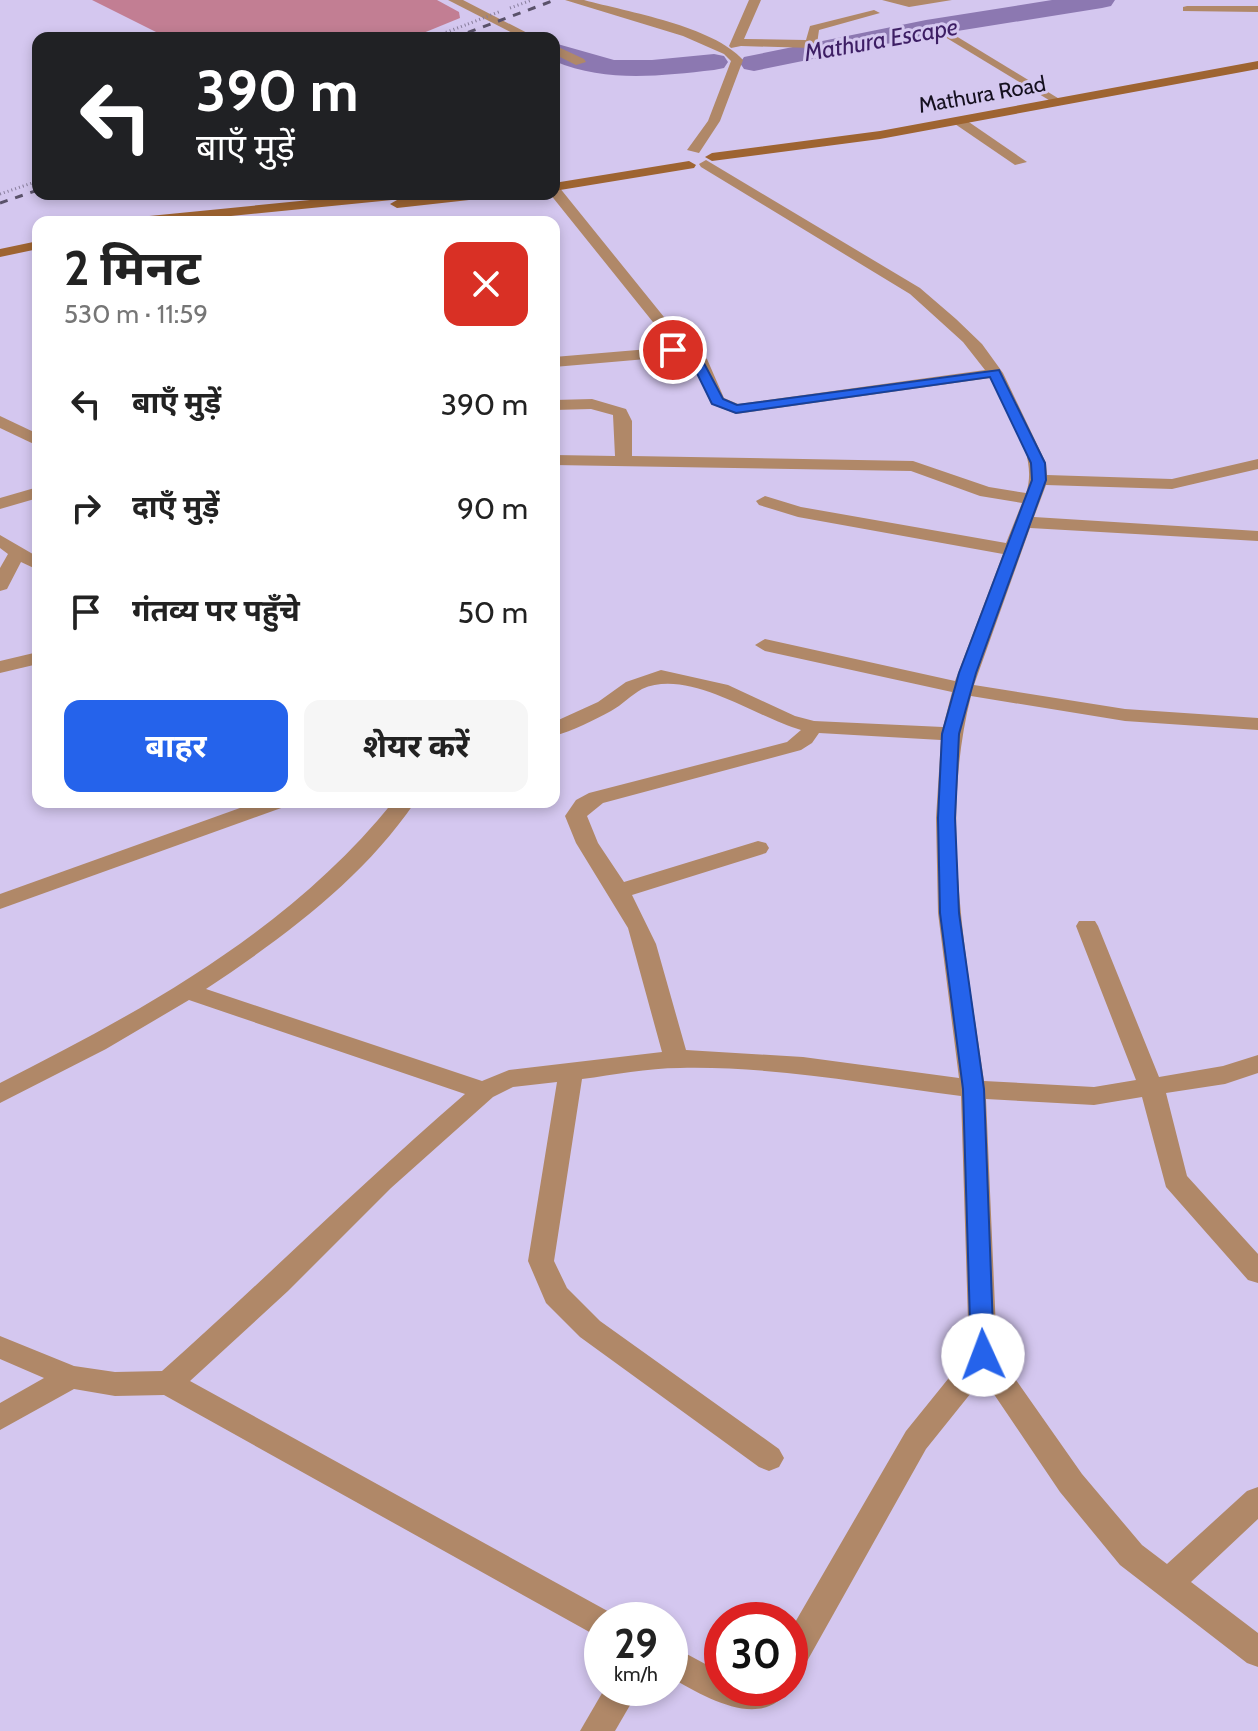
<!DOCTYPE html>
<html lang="hi">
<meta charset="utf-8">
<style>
:root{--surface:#fff;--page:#f6f6f6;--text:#222;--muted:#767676;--accent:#2563eb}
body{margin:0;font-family:Cabin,"Noto Sans Devanagari",sans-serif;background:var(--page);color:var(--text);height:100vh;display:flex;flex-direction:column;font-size:30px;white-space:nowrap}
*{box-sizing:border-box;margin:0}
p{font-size:26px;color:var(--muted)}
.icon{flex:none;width:44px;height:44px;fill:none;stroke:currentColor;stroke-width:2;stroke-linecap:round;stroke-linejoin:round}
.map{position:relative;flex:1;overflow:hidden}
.panel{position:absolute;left:32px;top:216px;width:528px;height:592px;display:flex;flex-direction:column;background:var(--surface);border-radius:16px;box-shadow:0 4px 12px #0003}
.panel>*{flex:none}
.hud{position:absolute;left:32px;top:32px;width:528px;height:168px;border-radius:16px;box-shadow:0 4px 12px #0003;background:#202124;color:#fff;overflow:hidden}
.speed{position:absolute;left:584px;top:1602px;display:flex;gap:16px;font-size:40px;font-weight:700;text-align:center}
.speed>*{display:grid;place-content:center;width:104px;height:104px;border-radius:50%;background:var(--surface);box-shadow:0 4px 12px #0003;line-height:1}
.speed small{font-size:20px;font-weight:400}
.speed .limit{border:12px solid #d22;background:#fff;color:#111}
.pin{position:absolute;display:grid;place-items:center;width:68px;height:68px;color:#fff;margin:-34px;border:4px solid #fff;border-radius:50%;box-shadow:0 2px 8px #0007}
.me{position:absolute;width:88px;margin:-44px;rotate:358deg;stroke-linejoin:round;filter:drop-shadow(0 0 6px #0008)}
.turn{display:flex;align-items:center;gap:28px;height:168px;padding:0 32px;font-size:36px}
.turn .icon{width:104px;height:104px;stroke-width:2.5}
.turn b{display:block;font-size:56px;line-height:68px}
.round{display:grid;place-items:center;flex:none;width:84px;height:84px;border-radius:16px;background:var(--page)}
.headline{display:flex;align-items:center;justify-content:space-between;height:136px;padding:0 32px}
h1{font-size:48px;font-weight:700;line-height:60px}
.action{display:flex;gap:16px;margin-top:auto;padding:16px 32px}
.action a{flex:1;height:92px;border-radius:16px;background:var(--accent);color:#fff;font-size:32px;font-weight:700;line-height:92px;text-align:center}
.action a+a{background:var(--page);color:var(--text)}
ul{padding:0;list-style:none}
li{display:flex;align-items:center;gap:24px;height:104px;padding:0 32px}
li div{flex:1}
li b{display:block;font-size:30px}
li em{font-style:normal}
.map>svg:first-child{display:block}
</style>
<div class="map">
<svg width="1258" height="1731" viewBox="0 0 1258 1731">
<rect width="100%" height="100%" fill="#d4c7ef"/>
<polygon fill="#c27e93" points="92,0 437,0 459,12 460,18 411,38 168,38"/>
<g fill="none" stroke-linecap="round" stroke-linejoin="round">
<g fill="#8c78b1" fill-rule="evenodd">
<polygon points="1052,0 1115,0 1111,6 1102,8 926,36 754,71 744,69 740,63 744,57 754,55 926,20"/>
<path d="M554 43 614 60H652L714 54 724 56 728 62 724 68 714 70C659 76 607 83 554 61Z"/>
</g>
<g stroke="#877d9b" stroke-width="3" stroke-dasharray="1 3" stroke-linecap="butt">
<polyline points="510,8 532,0"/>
<polyline points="431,38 468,24"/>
<polyline points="0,194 38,181"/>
</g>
<polygon fill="#b08868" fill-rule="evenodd" points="945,33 951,33 1066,103 1057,105 945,37"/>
<g fill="#b08868" fill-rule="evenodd">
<polygon points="448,0 463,0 537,38 522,38"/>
<polygon points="749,0 761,0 744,39 806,40 810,26 874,10 880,13 819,30 817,44 811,48 741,46 731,48 729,46"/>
<polygon points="882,0 952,0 909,7"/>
<polygon points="1187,6 1258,6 1258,12 1183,11 1183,7"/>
<polygon points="554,45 584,59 586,62 576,65 554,54"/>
<polygon points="955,118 963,118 1027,162 1015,165 955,124"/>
<path d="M706 160 920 288 956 319 982 344 1003 373 1046 463 1047 475 1172 479 1258 459V469L1172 489 1046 485 1034 517 1258 531V541L1030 528 974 685 1125 709 1258 718V730L1125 721 971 696C939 821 966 956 984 1081L1094 1087 1136 1080 1076 926 1079 921H1095L1098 926 1159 1077 1223 1066 1258 1055V1073L1225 1084 1166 1093 1187 1176 1258 1254V1283L1248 1280 1166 1187 1142 1097 1094 1105 986 1099 997 1353 1082 1474 1142 1545 1167 1564 1247 1491 1258 1487V1519L1191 1582 1258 1633V1667L1247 1663 1120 1565 1060 1492 983 1378 926 1449 801 1672 790 1676V1631L906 1431 969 1353 961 1096C868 1084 774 1066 680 1068 647 1068 614 1075 582 1079L554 1261 567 1288 600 1321 779 1449 784 1458 779 1467 769 1471 759 1467 580 1337 546 1303 528 1261 557 1082 513 1087 493 1097 391 1188 288 1291 190 1381 613 1614 616 1620H602V1639L164 1395 115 1396 74 1389 0 1430V1403L44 1378 0 1359V1336L74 1366 115 1372 162 1371C264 1280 361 1184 465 1094L189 1000 106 1049 0 1103V1083C144 1010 290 930 393 802H415C362 880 284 937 206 989L482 1081 509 1070 662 1052 628 928 576 843 565 816 576 800 589 793 787 742 801 730C755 717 689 668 642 689 631 695 622 705 611 711 594 720 573 731 554 736V722L598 702 626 682 661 670 728 685 795 716 814 721 943 727 952 692 765 651 755 645 765 639 955 681 1003 554 798 517 759 505 756 501 765 496 801 507 1006 543 1022 503 980 496 911 471 554 465V455L615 456 613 415 591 409 554 410V400L592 399 626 409 632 421V456L913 461 989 487 1026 493C1039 457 1008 410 990 378L736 414 711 404 692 362 681 356 554 367V357L673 347 550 194H554V186L559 187 689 348 707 359 724 398 738 404 985 370 963 342 910 294 701 167 699 164ZM819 733 941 740 936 818 938 913 959 1078 803 1057 686 1050 656 944 632 895 766 853 769 848 766 843 758 841 624 882 598 843 587 816 603 803 801 750 812 743Z"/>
<polygon points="0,416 38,434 38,446 0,428"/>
<polygon points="38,487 38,498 0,509 0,498"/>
<polygon points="0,535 38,557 38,570 21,562 7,589 0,591 0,568 8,554 0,548"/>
<polygon points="38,652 38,664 0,673 0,661"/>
<polygon points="257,802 288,802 284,807 0,909 0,894"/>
<path d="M670 1645 722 1673V1688H790C763 1731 708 1699 670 1677Z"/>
<polygon points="605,1688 640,1688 615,1731 580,1731"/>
</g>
<path fill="#b08868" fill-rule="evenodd" d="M565 0H584C628 12 713 26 743 60L720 121 699 153 687 150 708 121 731 61 724 54 683 36Z"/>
<g fill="#9e6431" fill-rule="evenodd">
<polygon points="1258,61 1258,69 880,139 712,161 705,157 712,153 880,131"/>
<polygon points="689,161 696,165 694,168 554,191 554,183"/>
<polygon points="371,194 419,194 412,198 171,222 122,222 129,218"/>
<polygon points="450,194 494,194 487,198 397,208 390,204 397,200"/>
<polygon points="38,241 38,249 0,257 0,249"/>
</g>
<g stroke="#5a526a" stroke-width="3" stroke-dasharray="8 8" stroke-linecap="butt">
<polyline points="453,38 555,0"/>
<polyline points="0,203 38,190"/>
</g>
<polyline stroke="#877d9b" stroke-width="3" stroke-dasharray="1 3" stroke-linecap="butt" points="468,24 501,11"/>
</g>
<polygon fill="#2563eb" stroke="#184099" stroke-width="2" points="673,346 698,352 723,399 737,405 999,370 1045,463 1046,480 976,673 959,734 955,818 959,913 984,1089 994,1355 991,1362 983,1364 974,1362 971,1355 963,1089 940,913 938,818 942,734 959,673 1032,480 1031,463 990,377 736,413 712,404 689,357 667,350"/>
<g text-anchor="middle" stroke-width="6" stroke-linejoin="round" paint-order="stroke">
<g font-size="22" fill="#15101f" stroke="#d4c7ef">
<text transform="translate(982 94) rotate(-10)" y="8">Mathura Road</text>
</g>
<g font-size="24" font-style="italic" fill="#3d1e64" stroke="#d4c7ef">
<text transform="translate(881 40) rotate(-10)" y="8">Mathura Escape</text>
</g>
</g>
</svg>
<div class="speed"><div>29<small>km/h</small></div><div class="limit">30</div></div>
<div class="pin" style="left:673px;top:350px;background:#d93025"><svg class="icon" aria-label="arrive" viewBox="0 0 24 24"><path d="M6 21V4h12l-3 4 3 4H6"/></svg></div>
<svg class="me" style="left:983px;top:1355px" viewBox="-20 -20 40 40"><circle r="19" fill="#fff"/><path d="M0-13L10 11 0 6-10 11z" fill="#2563eb"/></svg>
<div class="hud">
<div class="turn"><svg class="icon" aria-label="left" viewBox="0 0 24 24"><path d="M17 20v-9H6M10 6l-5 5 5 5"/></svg><div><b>390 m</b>बाएँ मुड़ें</div></div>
</div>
<section class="panel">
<div class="headline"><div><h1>2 मिनट</h1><p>530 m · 11:59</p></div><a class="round" style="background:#d93025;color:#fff"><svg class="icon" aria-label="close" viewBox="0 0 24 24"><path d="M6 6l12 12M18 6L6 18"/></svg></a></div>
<ul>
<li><svg class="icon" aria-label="left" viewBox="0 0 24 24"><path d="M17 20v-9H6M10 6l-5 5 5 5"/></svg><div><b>बाएँ मुड़ें</b></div><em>390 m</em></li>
<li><svg class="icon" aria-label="right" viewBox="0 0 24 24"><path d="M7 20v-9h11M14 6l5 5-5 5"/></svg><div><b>दाएँ मुड़ें</b></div><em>90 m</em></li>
<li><svg class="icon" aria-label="arrive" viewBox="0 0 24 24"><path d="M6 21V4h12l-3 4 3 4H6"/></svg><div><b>गंतव्य पर पहुँचे</b></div><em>50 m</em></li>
</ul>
<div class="action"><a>बाहर</a><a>शेयर करें</a></div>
</section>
</div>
